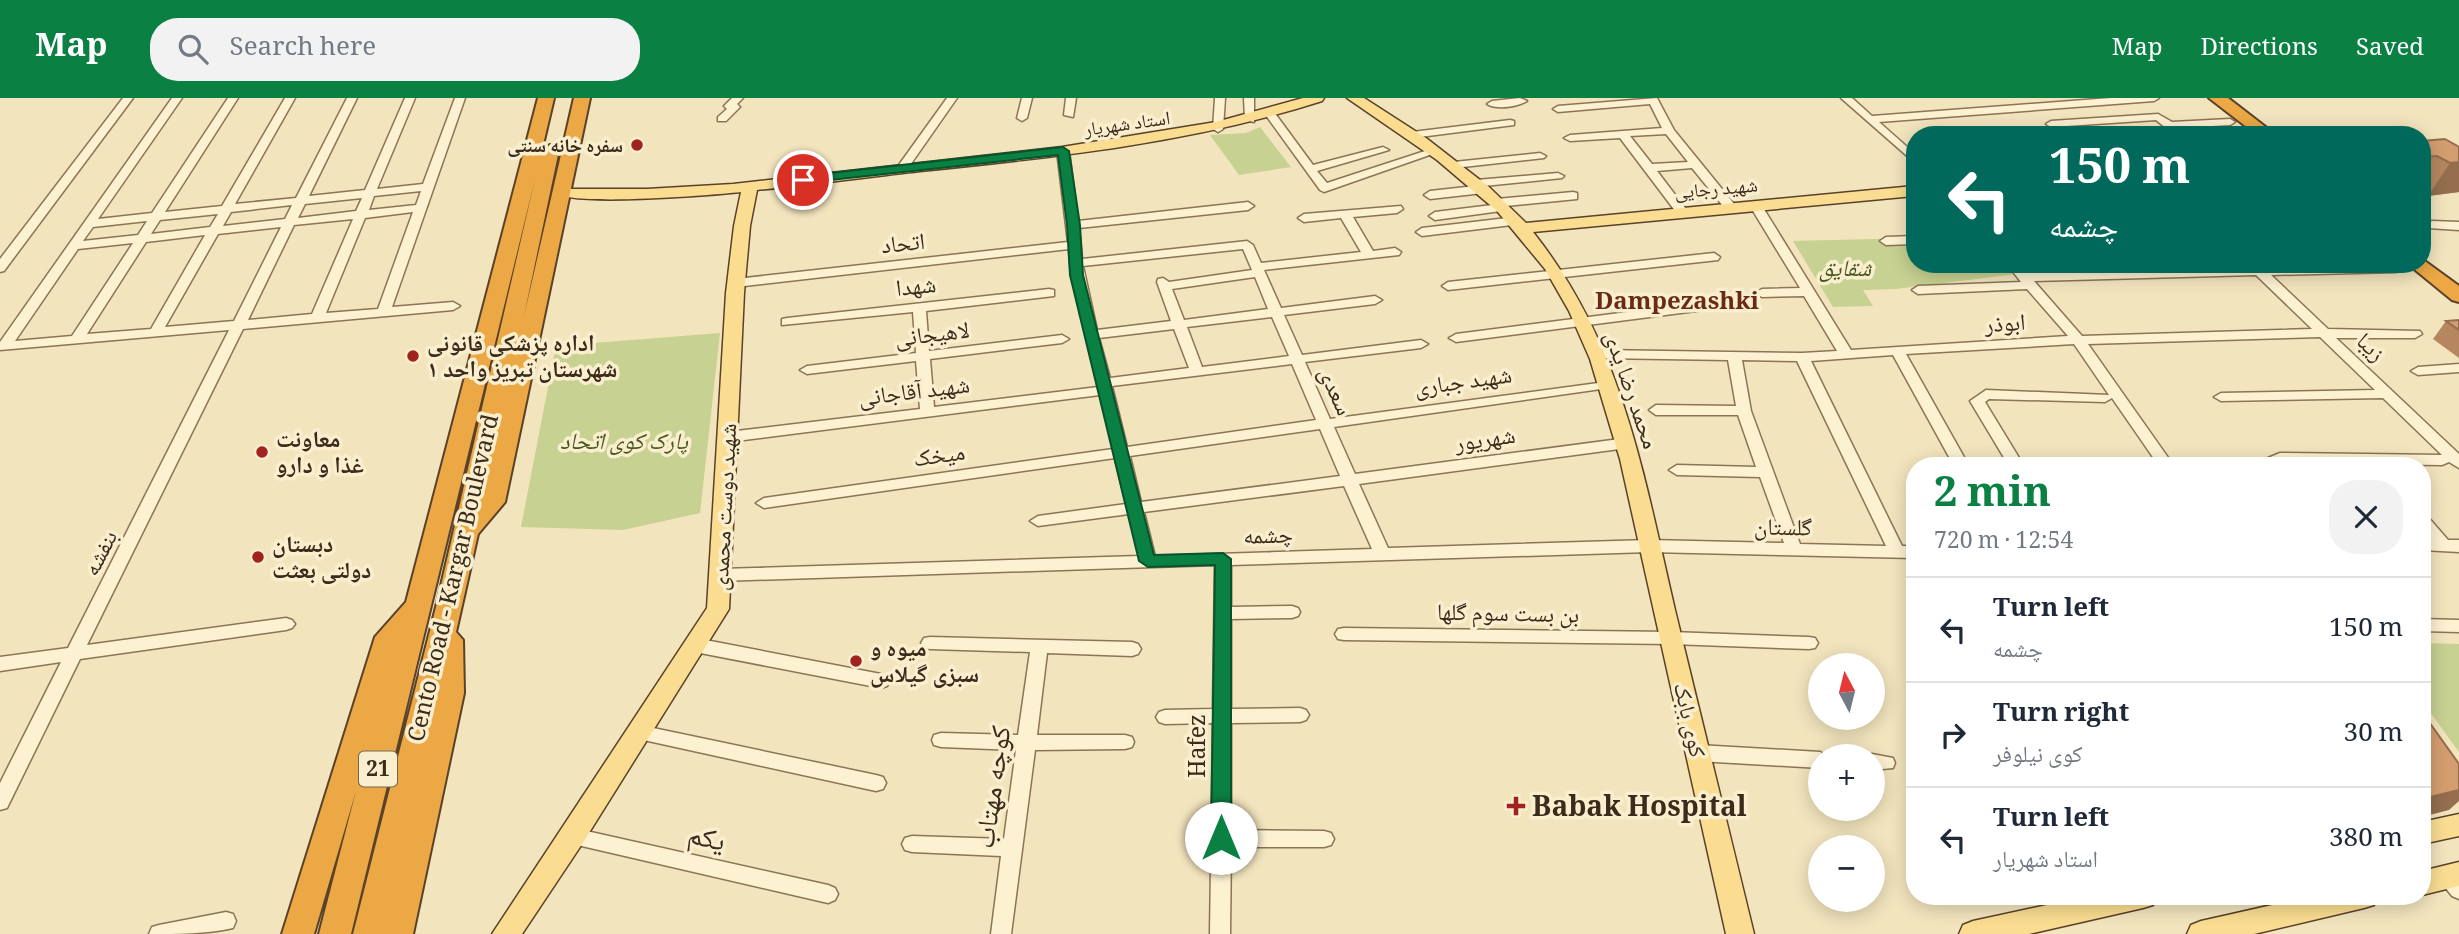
<!DOCTYPE html>
<meta charset="utf-8">
<style>
:root{--surface:#fff;--page:#f2f2f3;--text:#1f2937;--muted:#747a83;--line:#e0e1e3;--accent:#0b8043}
body{margin:0;font-family:Georgia,"Noto Naskh Arabic",serif;background:var(--page);color:var(--text);height:100vh;display:flex;flex-direction:column;font-size:26px;white-space:nowrap}
*{box-sizing:border-box;margin:0}
p{font-size:23px;color:var(--muted)}
.icon{flex:none;width:38px;height:38px;fill:none;stroke:currentColor;stroke-width:2;stroke-linecap:round;stroke-linejoin:round}
.map{position:relative;flex:1;overflow:hidden}
.drawer{position:absolute;left:1906px;top:359px;width:525px;height:448px;display:flex;flex-direction:column;background:var(--surface);border-radius:28px;box-shadow:0 4px 18px #0003}
.drawer>*{flex:none}
.top-card{position:absolute;left:1906px;top:28px;width:525px;height:147px;border-radius:28px;box-shadow:0 4px 18px #0003;background:#00695c;color:#fff;overflow:hidden}
.needle{width:46px;rotate:353deg}
.tools{position:absolute;left:1808px;top:555px;display:grid;gap:14px}
.tools a{display:grid;place-items:center;width:77px;height:77px;border-radius:50%;background:var(--surface);box-shadow:0 4px 18px #0003;font-size:35px}
.pin{position:absolute;display:grid;place-items:center;width:60px;height:60px;color:#fff;margin:-30px;border:4px solid #fff;border-radius:50%;box-shadow:0 2px 7px #0007}
.me{position:absolute;width:77px;margin:-38px;rotate:0deg;stroke-linejoin:round;filter:drop-shadow(0 0 5px #0008)}
.turn{display:flex;align-items:center;gap:24px;height:147px;padding:0 28px;font-size:32px}
.turn .icon{width:91px;height:91px;stroke-width:2.5}
.turn b{display:block;font-size:49px;line-height:60px}
.round{display:grid;place-items:center;flex:none;width:74px;height:74px;border-radius:28px;background:var(--page)}
.overview{display:flex;align-items:center;justify-content:space-between;height:119px;padding:0 28px}
h1{font-size:42px;font-weight:700;line-height:52px;color:var(--accent)}
ul{padding:0;list-style:none}
li{display:flex;align-items:center;gap:21px;height:105px;padding:0 28px;border-top:2px solid var(--line)}
li div{flex:1}
li b{display:block;font-size:26px}
li em{font-style:normal}
header{display:flex;align-items:center;gap:42px;box-sizing:border-box;height:98px;padding:0 35px;background:var(--accent);color:#fff}
header strong{font-size:33px}
nav{display:flex;gap:38px;margin-inline-start:auto;font-size:24px}
.search{width:490px;height:63px;background:var(--page);display:flex;align-items:center;gap:18px;box-sizing:border-box;padding:0 24px;border-radius:28px;color:var(--muted);font-size:26px}
.map>svg:first-child{display:block}
</style>
<header>
<strong>Map</strong>
<div class="search"><svg class="icon" aria-label="search" viewBox="0 0 24 24"><circle cx="10" cy="10" r="6"/><path d="M15 15l6 6"/></svg>Search here</div>
<nav><a>Map</a><a>Directions</a><a>Saved</a></nav>
</header>
<div class="map">
<svg width="2459" height="836" viewBox="0 0 2459 836">
<rect width="100%" height="100%" fill="#f2e4bd"/>
<g fill="#c7d191">
<polygon points="1260,29 1291,69 1239,77 1210,37 1246,35"/>
<polygon points="1914,140 1914,166 2095,166 1896,191 1863,192 1873,208 1833,209 1793,143"/>
<polygon points="720,235 700,415 623,432 521,429 556,248"/>
<polygon points="2422,545 2459,546 2459,654 2422,603"/>
</g>
<g fill="none" stroke-linecap="round" stroke-linejoin="round">
<defs>
<g id="minor">
<polygon points="123,0 133,0 4,173 0,174 0,161"/>
<path d="M172 0H182L98 121 152 115 228 0H238L165 114 222 108 285 0H295L235 106 296 100 347 0H357L309 98 365 92 405 0H415L377 91 423 86 455 0H465L392 209 453 204 460 208 453 212 243 231 87 547 286 520 292 522 295 526 292 530 286 532 80 561 7 710 0 712V685L61 564 0 573V559L68 550 229 232 0 252V244ZM421 93 416 107 369 112 374 98ZM362 100 356 113 298 120 305 106ZM292 107 285 121 223 128 231 114ZM413 114 378 211 326 215 365 120ZM218 116 210 129 151 136 160 122ZM353 121 312 216 248 222 294 127ZM147 123 138 137 83 143 93 129ZM281 129 234 223 165 229 218 136ZM205 137 151 231 87 236 146 144ZM133 145 72 238 15 243 78 151Z"/>
<polygon points="732,0 743,0 737,6 740,9 726,23 718,23 718,19 727,11 724,8"/>
<polygon points="947,0 957,0 906,73 898,73 896,71"/>
<polygon points="1022,0 1032,0 1027,20 1022,23 1017,20"/>
<polygon points="1066,0 1076,0 1073,19 1064,17"/>
<polygon points="1215,0 1225,0 1223,31 1218,34 1213,31"/>
<polygon points="1244,0 1254,0 1254,24 1245,22"/>
<path d="M1520 0 1527 3C1518 9 1496 12 1487 6L1492 3Z"/>
<path d="M1657 0 1674 32 1735 107V113H1727L1692 70 1657 73 1689 115 1683 119 1679 118 1620 40 1570 43 1564 40 1570 37 1662 30 1650 6 1558 14 1553 11 1558 8ZM1666 36 1688 64 1652 66 1630 38Z"/>
<polygon points="1841,0 1852,0 1872,18 2111,0 2159,0 2154,3 1879,24 1914,55 1914,64"/>
<polygon points="1266,14 1274,14 1313,67 1383,49 1389,52 1317,73 1327,85 1431,51 1441,53 1324,94 1320,92 1265,16"/>
<polygon points="2158,16 2172,24 2230,21 2235,24 2230,27 2176,30 2176,35 2109,37 2114,34 2166,30 2156,22 2051,29 2046,26 2051,23"/>
<polygon points="1510,22 1514,23 1514,27 1412,40 1406,37 1412,34"/>
<polygon points="2245,32 2249,33 2249,37 2204,37 2209,34"/>
<path d="M1063 50 1069 53 1078 123 1248 104 1254 108 1248 112 1079 130 1082 161 1247 143 1253 147 1261 165 1361 154 1341 120 1304 124 1298 120 1304 116 1401 108 1403 111 1397 115 1353 119 1373 153 1395 150 1401 154 1399 157 1264 172 1281 210 1375 198 1382 202 1375 206 1284 217 1302 257 1421 242 1428 246 1421 250 1305 264 1330 321 1613 283 1615 286 1608 290 1334 329 1355 376 1627 340 1634 345 1627 350 1359 386 1388 450 1649 442 1784 445 1760 379 1677 377 1669 372 1677 367 1756 369 1738 317H1656L1649 312 1656 307 1736 308 1728 262 1599 260 1592 256 1599 252 1802 255 1837 253 1804 198 1762 199 1755 195 1762 191 1800 190 1750 108 1756 104 1762 108 1851 252 2068 238 2027 191 1918 196 1912 192 1918 188 2021 184 2007 166H2020L2028 175 2250 170 2256 166 2263 169 2400 167V173L2396 174 2271 177 2328 231 2420 233 2422 236 2415 240H2336L2459 356V370L2449 364 2442 367 2282 365 2281 368H2266L2268 360 2280 355 2442 357 2383 300 2221 303 2214 299 2221 295 2375 292 2320 239 2088 246 2174 368H2159L2112 300 2105 304 1989 301 1985 304 2024 368H2009L1970 303 1986 292 2109 297 2074 246 1906 256 1969 368H1954L1893 257 1811 263 1902 448H1914V460L1649 454 1231 467V509L1292 508 1298 510 1300 514 1298 518 1292 520 1231 521V611L1300 610 1306 612 1309 617 1306 622 1300 624 1231 625V732L1324 733 1331 735 1334 741 1331 747 1324 749H1231L1230 836H1210L1213 625 1165 626 1159 624 1156 619 1159 614 1165 612 1213 611 1215 467 720 483 714 481 712 477 714 473 720 471 1139 458 1129 416 1038 428 1030 423 1038 418 1126 406 1115 360 764 410 756 405 764 400 1113 351 1100 297 728 344 721 339 728 334 920 311 916 263 807 276 800 272 807 268 916 255 913 214 782 227V221L787 220 1049 191 1054 192V198L926 213 929 253 1062 237 1069 241 1062 245 930 261 934 309 1098 289 1071 177 1069 151 736 189 730 185 736 181 1068 144 1057 53ZM1243 151 1252 172 1169 184 1163 180 1158 181 1157 184 1171 223 1097 232 1083 168ZM2256 177 2312 231 2082 238 2034 183ZM1255 179 1268 211 1184 222 1172 191ZM1272 219 1289 258 1202 269 1187 229ZM1174 231 1189 270 1110 280 1099 240ZM1742 262 1797 263 1886 448 1800 446 1751 313ZM1292 266 1316 322 1127 349 1112 288ZM1320 331 1340 378 1141 404 1130 358ZM1344 388 1372 451 1155 458 1144 414Z"/>
<polygon points="1540,55 1546,58 1544,60 1454,70 1448,67 1454,64"/>
<polygon points="1558,75 1564,78 1562,80 1484,88 1489,91 1483,95 1430,101 1424,97 1430,93 1475,88 1470,85 1476,82"/>
<polygon points="1573,94 1577,95 1577,101 1506,108 1505,112 1501,113 1435,122 1429,118 1435,114 1492,107 1493,102 1497,101"/>
<polygon points="1516,119 1522,123 1520,126 1422,138 1416,134 1422,130"/>
<polygon points="2432,123 2459,124 2459,132 2428,130 2426,127"/>
<polygon points="1914,138 1914,146 1886,147 1880,143 1886,139"/>
<polygon points="1714,155 1720,159 1718,162 1448,192 1442,188 1448,184"/>
<polygon points="1730,201 1737,205 1735,208 1456,244 1449,240 1456,236"/>
<polygon points="2459,266 2459,274 2418,277 2411,273 2418,269"/>
<polygon points="2422,418 2428,419 2448,442 2459,442 2459,454 2422,452 2422,440 2428,441 2422,433"/>
<polygon points="2422,521 2459,522 2459,534 2422,533"/>
<polygon points="1344,530 1671,534 1809,539 1815,540 1818,545 1815,550 1809,551 1671,546 1344,542 1338,541 1335,536 1338,531"/>
<polygon points="930,539 1132,544 1138,546 1141,551 1138,556 1132,558 1047,555 1037,637 1125,637 1132,639 1134,644 1132,649 1125,651 1035,652 1011,836 991,836 1001,758 912,754 905,752 902,746 905,740 912,738 1004,741 1016,652 941,649 934,647 932,642 934,637 941,635 1018,637 1030,554 930,551 924,550 921,545 924,540"/>
<polygon points="695,540 881,576 887,578 890,583 887,588 881,590 695,554 689,552 686,547 689,542"/>
<polygon points="639,627 876,677 883,679 886,685 883,691 876,693 639,641 632,639 630,634 632,629"/>
<polygon points="1698,647 1820,654 1827,658 1820,658 1820,670 1698,663 1691,660 1689,655 1691,650"/>
<polygon points="1872,656 1893,660 1895,665 1893,670 1872,672 1872,658 1867,658"/>
<polygon points="573,730 828,787 835,790 838,796 835,802 828,805 573,746 566,744 563,738 566,732"/>
<polygon points="2447,770 2459,778 2459,801 2452,798 2437,779 2440,773"/>
<path d="M226 814 233 816 236 823 233 830C207 836 177 836 149 836L152 829 159 827Z"/>
</g>
<g id="major">
<path d="M1303 0H1324L1322 3C1191 45 1057 59 920 73 866 79 811 87 757 92L750 128 744 195 729 511 582 746 522 836H492L707 510 726 195 734 128 741 94C713 97 568 109 553 94L555 91H647L733 86 1062 49 1216 24Z"/>
<path d="M1347 0H1364L1426 40 1489 89 1526 125 1914 88V98L1533 134C1623 247 1643 375 1675 512 1701 620 1728 728 1754 836H1726L1620 361 1590 261 1569 213 1545 171 1497 113 1437 62Z"/>
<polygon points="2459,716 2459,738 2422,746 2422,724"/>
<polygon points="2459,764 2459,788 2422,797 2422,773"/>
<polygon points="2088,798 2157,798 2153,807 2143,810 2029,836 1959,836 1963,827 1973,823"/>
<polygon points="2312,798 2378,798 2374,807 2364,810 2254,836 2187,836 2191,827 2201,823"/>
</g>
<g id="highway">
<polygon points="538,0 554,0 542,51 550,47 559,52 524,218 574,0 590,0 505,404 478,436 456,534 463,542 464,595 413,836 353,836 436,509 535,81 351,836 319,836 356,693 314,836 282,836 375,539 406,504"/>
<polygon points="2209,0 2228,0 2276,37 2257,37"/>
<polygon points="2422,161 2459,188 2459,204 2452,202 2408,166 2422,166"/>
</g>
</defs>
<use href="#minor" stroke="#8c7455" stroke-width="3"/>
<use href="#major" stroke="#59412a" stroke-width="3"/>
<use href="#highway" stroke="#59412a" stroke-width="4"/>
<use href="#minor" fill="#fcf1d1" fill-rule="evenodd"/>
<use href="#major" fill="#fadd91" fill-rule="evenodd"/>
<use href="#highway" fill="#eba845" fill-rule="evenodd"/>
</g>
<g fill="#b6875f">
<polygon points="2445,41 2459,94 2428,98 2422,94 2422,43"/>
<polygon points="2459,222 2459,260 2433,241 2446,223"/>
</g>
<g fill="#946e4e">
<polygon points="2459,64 2459,94 2428,98 2450,65"/>
<polygon points="2459,692 2459,703 2449,712 2422,719 2422,701"/>
</g>
<g fill="#d49d6f" stroke="#946e4e" stroke-width="2">
<polygon points="2445,41 2459,49 2459,64 2450,65 2437,58 2422,59 2422,43"/>
<polygon points="2459,222 2459,232 2446,223"/>
<polygon points="2422,614 2459,666 2459,692 2422,701"/>
</g>
<polygon fill="#0b8043" stroke="#07532c" stroke-width="2" points="1063,49 1069,53 1080,127 1083,177 1154,457 1223,455 1231,461 1231,740 1228,746 1221,749 1214,746 1211,740 1215,467 1148,469 1139,463 1070,177 1067,127 1058,57 803,85 798,82 803,78"/>
<g fill="#a1231f" stroke="#f9eece" stroke-width="2.5">
<circle cx="637" cy="47" r="7"/>
<circle cx="413" cy="258" r="7"/>
<circle cx="262" cy="354" r="7"/>
<circle cx="258" cy="459" r="7"/>
<circle cx="856" cy="563" r="7"/>
<path d="M1512.5 697.5h7v7h7v7h-7v7h-7v-7h-7v-7h7z"/>
</g>
<g text-anchor="middle" stroke-width="7" stroke-linejoin="round" paint-order="stroke">
<g font-size="19" fill="#3a2b1b" stroke="#f9eece">
<text transform="translate(1127 25) rotate(-8)" y="7">استاد شهریار</text>
<text transform="translate(1716 90) rotate(-5)" y="7">شهید رجایی</text>
</g>
<g font-size="19" font-weight="bold" fill="#3a2b1b" stroke="#f9eece" text-anchor="end">
<text x="623" y="54">سفره خانه سنتی</text>
</g>
<rect fill="#f9eece" stroke="#736651" stroke-width="2" x="359" y="653.5" width="38" height="35" rx="5"/>
<g font-size="21" font-weight="bold" fill="#3a2b1b">
<text x="378" y="678">21</text>
</g>
<g font-size="23" fill="#3a2b1b" stroke="#f9eece">
<text transform="translate(903 145) rotate(-6)" y="8">اتحاد</text>
<text transform="translate(916 188) rotate(-6)" y="8">شهدا</text>
<text transform="translate(2005 225) rotate(-4)" y="8">ابوذر</text>
<text transform="translate(932 236) rotate(-7)" y="8">لاهیجانی</text>
<text transform="translate(2371 249) rotate(44)" y="8">زیبا</text>
<text transform="translate(1463 283) rotate(-8)" y="8">شهید جباری</text>
<text transform="translate(1632 292) rotate(71)" y="8">محمد رضا یدی</text>
<text transform="translate(914 293) rotate(-7)" y="8">شهید آقاجانی</text>
<text transform="translate(1336 293) rotate(66)" y="8">سعدی</text>
<text transform="translate(1485 341) rotate(-8)" y="8">شهریور</text>
<text transform="translate(939 357) rotate(-8)" y="8">میخک</text>
<text transform="translate(724 409) rotate(-87)" y="8">شهید دوست محمدی</text>
<text transform="translate(1783 429) rotate(1)" y="8">گلستان</text>
<text transform="translate(1268 437) rotate(-2)" y="8">چشمه</text>
<text transform="translate(100 455) rotate(-63)" y="8">بنفشه</text>
<text transform="translate(453 480) rotate(-77)" y="8">Cento Road - Kargar Boulevard</text>
<text transform="translate(1508 515) rotate(1)" y="8">بن بست سوم گلها</text>
<text transform="translate(1690 622) rotate(77)" y="8">کوی بابک</text>
<text transform="translate(1197 648) rotate(-90)" y="8">Hafez</text>
</g>
<g font-size="23" font-style="italic" fill="#48581f" stroke="#f9eece">
<text x="1845" y="178">شقایق</text>
<text x="624" y="351">پارک کوی اتحاد</text>
</g>
<g font-size="23" font-weight="bold" fill="#3a2b1b" stroke="#f9eece" text-anchor="start">
<text x="427" y="253">اداره پزشکی قانونی<tspan x="427" dy="26">شهرستان تبریز واحد ۱</tspan></text>
<text x="276" y="349">معاونت<tspan x="276" dy="26">غذا و دارو</tspan></text>
<text x="272" y="454">دبستان<tspan x="272" dy="26">دولتی بعثت</tspan></text>
<text x="870" y="558">میوه و<tspan x="870" dy="26">سبزی گیلاس</tspan></text>
</g>
<g font-size="24" font-weight="bold" fill="#6a2b16" stroke="#f9eece">
<text x="1677" y="211">Dampezashki</text>
</g>
<g font-size="28" fill="#3a2b1b" stroke="#f9eece">
<text transform="translate(992 689) rotate(-82)" y="10">کوچه مهتاب</text>
<text transform="translate(707 739) rotate(13)" y="10">یکم</text>
</g>
<g font-size="28" font-weight="bold" fill="#3a2b1b" stroke="#f9eece" text-anchor="start">
<text x="1532" y="718">Babak Hospital</text>
</g>
</g>
</svg>
<div class="tools">
<a><svg class="needle" viewBox="-14 -14 28 28"><path d="M0-13l5 13h-10z" fill="#e53935"/><path d="M0 13l5-13h-10z" fill="#747a83"/></svg></a>
<a>+</a>
<a>−</a>
</div>
<div class="pin" style="left:803px;top:82px;background:#d93025"><svg class="icon" aria-label="arrive" viewBox="0 0 24 24"><path d="M6 21V4h12l-3 4 3 4H6"/></svg></div>
<svg class="me" style="left:1221px;top:740px" viewBox="-20 -20 40 40"><circle r="19" fill="#fff"/><path d="M0-13L10 11 0 6-10 11z" fill="#0b8043"/></svg>
<div class="top-card">
<div class="turn"><svg class="icon" aria-label="left" viewBox="0 0 24 24"><path d="M17 20v-9H6M10 6l-5 5 5 5"/></svg><div><b>150 m</b>چشمه</div></div>
</div>
<section class="drawer">
<div class="overview"><div><h1>2 min</h1><p>720 m · 12:54</p></div><a class="round"><svg class="icon" aria-label="close" viewBox="0 0 24 24"><path d="M6 6l12 12M18 6L6 18"/></svg></a></div>
<ul>
<li><svg class="icon" aria-label="left" viewBox="0 0 24 24"><path d="M17 20v-9H6M10 6l-5 5 5 5"/></svg><div><b>Turn left</b><p>چشمه</p></div><em>150 m</em></li>
<li><svg class="icon" aria-label="right" viewBox="0 0 24 24"><path d="M7 20v-9h11M14 6l5 5-5 5"/></svg><div><b>Turn right</b><p>کوی نیلوفر</p></div><em>30 m</em></li>
<li><svg class="icon" aria-label="left" viewBox="0 0 24 24"><path d="M17 20v-9H6M10 6l-5 5 5 5"/></svg><div><b>Turn left</b><p>استاد شهریار</p></div><em>380 m</em></li>
</ul>
</section>
</div>
